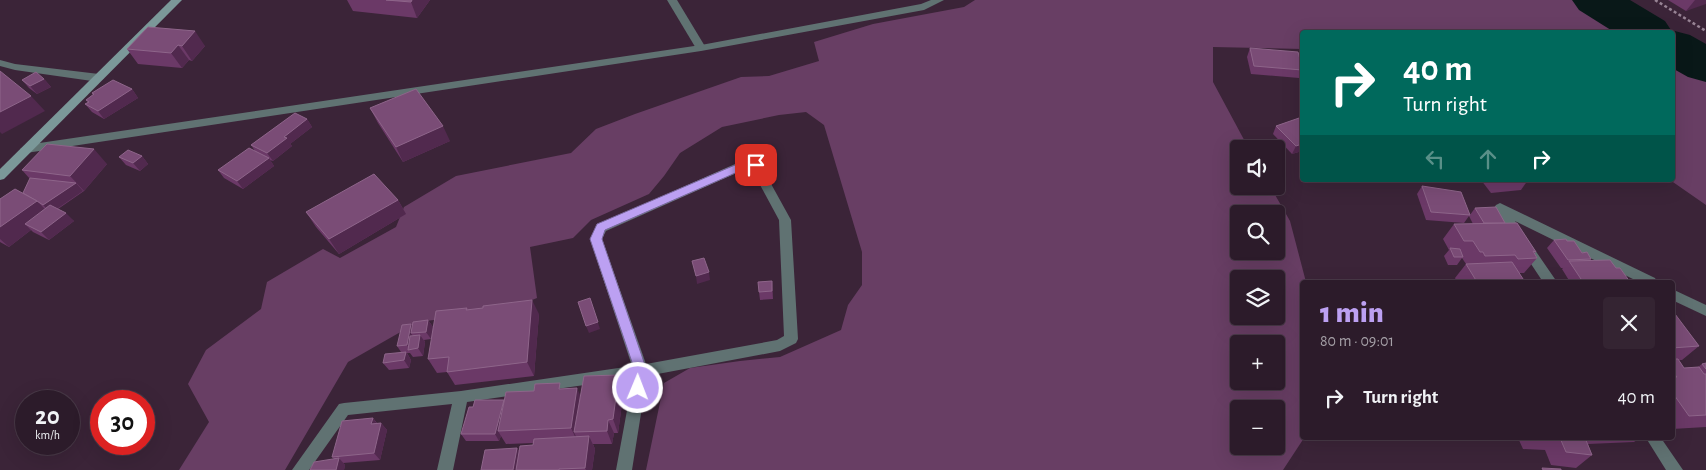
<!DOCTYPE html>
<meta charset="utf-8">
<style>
:root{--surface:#2c1b2a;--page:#342432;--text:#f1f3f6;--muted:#a6a1a8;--line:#483947;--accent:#bca0f2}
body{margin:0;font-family:"Alegreya Sans",sans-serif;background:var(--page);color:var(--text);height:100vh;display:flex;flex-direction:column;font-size:19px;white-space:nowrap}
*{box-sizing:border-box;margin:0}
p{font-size:16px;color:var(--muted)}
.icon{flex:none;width:28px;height:28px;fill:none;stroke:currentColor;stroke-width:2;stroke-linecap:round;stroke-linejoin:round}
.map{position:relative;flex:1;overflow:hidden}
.side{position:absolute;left:1300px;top:280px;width:375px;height:160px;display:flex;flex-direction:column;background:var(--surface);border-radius:5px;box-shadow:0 5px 20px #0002,0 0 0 1px var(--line)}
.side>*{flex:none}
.top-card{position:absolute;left:1300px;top:30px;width:375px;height:152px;border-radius:5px;box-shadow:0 5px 20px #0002,0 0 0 1px var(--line);background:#00695c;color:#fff;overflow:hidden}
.controls{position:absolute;left:1230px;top:140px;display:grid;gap:10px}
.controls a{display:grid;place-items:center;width:55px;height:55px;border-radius:5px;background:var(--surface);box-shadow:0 5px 20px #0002,0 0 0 1px var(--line);font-size:25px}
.speed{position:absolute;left:15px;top:390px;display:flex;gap:10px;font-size:25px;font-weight:700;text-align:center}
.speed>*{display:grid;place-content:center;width:65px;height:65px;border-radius:50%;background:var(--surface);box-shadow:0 5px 20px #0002,0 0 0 1px var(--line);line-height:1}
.speed small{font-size:12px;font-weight:400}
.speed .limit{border:8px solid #d22;background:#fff;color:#111}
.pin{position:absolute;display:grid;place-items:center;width:42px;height:42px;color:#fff;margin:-21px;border-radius:10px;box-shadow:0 2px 8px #0006}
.me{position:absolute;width:55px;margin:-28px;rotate:1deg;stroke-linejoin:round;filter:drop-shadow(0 0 4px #0008)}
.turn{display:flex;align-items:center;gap:18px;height:105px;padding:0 20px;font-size:22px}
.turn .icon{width:65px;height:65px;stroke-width:2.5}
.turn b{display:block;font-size:35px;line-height:42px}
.lanes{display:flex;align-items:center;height:48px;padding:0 20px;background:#0003;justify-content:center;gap:25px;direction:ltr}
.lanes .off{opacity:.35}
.round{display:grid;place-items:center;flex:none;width:52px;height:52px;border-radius:5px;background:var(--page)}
.overview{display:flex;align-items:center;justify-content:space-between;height:85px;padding:0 20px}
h1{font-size:30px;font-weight:800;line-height:38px;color:var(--accent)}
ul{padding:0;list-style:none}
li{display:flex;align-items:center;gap:15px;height:65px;padding:0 20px}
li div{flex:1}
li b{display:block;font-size:19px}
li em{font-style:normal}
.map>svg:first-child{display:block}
</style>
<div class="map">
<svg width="1706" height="470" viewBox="0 0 1706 470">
<rect width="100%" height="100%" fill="#3b2438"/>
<g fill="#683e64" fill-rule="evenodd">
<path d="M975 0H1583L1629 32H1302V49L1213 47V82L1249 149H1239V186H1270L1290 221 1306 282H1302L1304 438 1283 470H646L664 383 690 368 740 361 780 357 841 330 848 305 862 285V252L824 125 806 112 779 115 722 127 680 153 664 176 649 194 591 220 573 238 530 247 537 298 505 311 418 322 348 362 285 470H179L209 422 188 384 206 350 261 309 267 282 323 249 340 258 396 227 404 207 456 176 571 153 596 129 635 114 741 77 769 76 819 61 814 42 873 24 964 7ZM1239 214H1276V251H1239ZM1239 279H1276V316H1239ZM1239 344H1276V381H1239ZM1239 409H1276V446H1239Z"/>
<polygon points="1673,57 1706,74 1706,205 1670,180 1672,180"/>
</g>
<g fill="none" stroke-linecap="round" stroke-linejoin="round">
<polygon fill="#091818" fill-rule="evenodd" points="1572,0 1630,0 1665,21 1671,30 1690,35 1706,44 1706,82 1688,77 1672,68 1672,32 1614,32 1579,10"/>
<polyline stroke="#978394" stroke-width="2.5" stroke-dasharray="3 2.5" stroke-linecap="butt" points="1655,0 1706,31"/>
<polygon fill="#607272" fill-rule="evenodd" points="667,0 677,0 706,48 705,50 697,50"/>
<g fill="#607272" fill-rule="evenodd">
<polygon points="931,0 944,0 924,10 701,51 26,153 20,149 26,145 701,45 921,4"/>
<polygon points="0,60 15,64 99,74 104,78 99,82 15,70 0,66"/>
<path d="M755 161 759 162 791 220 798 339 796 343 780 351 647 376 632 470H616L633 378 467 402 453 470H437L452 404 348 415 309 470H292L339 404 344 403 461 391 632 366 590 239 597 225 735 164ZM752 170 779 220 784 336 777 340 646 364 602 239 606 231 741 171Z"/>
<polygon points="1500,203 1655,278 1657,282 1639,282 1515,221 1557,282 1543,282 1494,208 1496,205"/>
<polygon points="1672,289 1706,305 1706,316 1672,300"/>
<polygon points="1646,438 1661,438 1683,470 1666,470"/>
</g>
<polygon fill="#7b9899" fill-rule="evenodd" points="171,0 182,0 4,179 0,180 0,169"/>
</g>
<g fill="#6b3967">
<polygon points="347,0 430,0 417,18 353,11"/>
<polygon points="1668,0 1706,0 1686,11"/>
<polygon points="148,27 205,46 192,61 189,60 182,68 138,64 127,49"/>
<polygon points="1250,48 1302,67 1302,72 1299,78 1251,74 1247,57"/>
<polygon points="44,79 51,87 37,94 29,88 22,80"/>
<polygon points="132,89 138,98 104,119 92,112 85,104 88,102 86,100 93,95 92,93"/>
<polygon points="370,108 450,141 403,162 378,123"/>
<polygon points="307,119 312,127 290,144 292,146 273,161 270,160 274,166 243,189 224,178 218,170 255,151 251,145"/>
<polygon points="1276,126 1302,151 1292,154 1273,134"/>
<polygon points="142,156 148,164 140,171 126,165 119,157"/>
<polygon points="107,164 84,191 58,209 74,221 49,240 33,232 31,230 9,247 0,242 0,199 23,193 30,179 22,170"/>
<polygon points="1481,180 1528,180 1521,190 1491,193"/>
<polygon points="1422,186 1470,215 1475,208 1505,223 1536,252 1534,253 1537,258 1524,273 1519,273 1525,282 1457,282 1455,278 1466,264 1462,258 1457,265 1448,265 1444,256 1449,250 1443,239 1454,224 1473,224 1469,216 1464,223 1426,220 1417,194"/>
<polygon points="398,200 406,214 339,254 316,227 306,212"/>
<polygon points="1554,240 1567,241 1591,259 1590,261 1616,268 1630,282 1570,282 1562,269 1563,268 1561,268 1547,248"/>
<polygon points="772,281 773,299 760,300 759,292"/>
<polygon points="467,308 468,310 539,314 534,376 455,385 447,372 437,373 428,359"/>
<polygon points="1672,314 1699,346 1682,360 1679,360 1684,368 1698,367 1702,364 1706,363 1706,427 1672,429"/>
<polygon points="428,320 433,327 431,339 424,340 425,342 423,356 413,357 410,353 407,353 411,360 409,368 389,370 383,363 401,352 397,346 412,325"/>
<polygon points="562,389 580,396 624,389 618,433 614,433 612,444 593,444 595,449 592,470 481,470 517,448 519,451 533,445 533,443 506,444 501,436 499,441 466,441 461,434 473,407"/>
<polygon points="373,418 377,423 381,423 387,430 380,460 343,463 345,465 344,470 310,470 334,459 332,457"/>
<polygon points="1518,438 1640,438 1634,442 1588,444 1592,455 1576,468 1551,465 1545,450 1523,449"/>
</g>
<g fill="#51294e">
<polygon points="412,0 430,0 417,18 411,2"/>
<polygon points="1695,0 1706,0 1706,4 1686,11"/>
<polygon points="195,31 205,46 192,61 182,46"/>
<polygon points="178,45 189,60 182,68 171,53"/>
<polygon points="44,79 51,87 37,94 30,86"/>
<polygon points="132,89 138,98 104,119 98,111"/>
<polygon points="31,96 45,111 2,134 0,132 0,112"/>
<polygon points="307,119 312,127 290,144 292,146 273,161 267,153 284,137"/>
<polygon points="443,126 450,141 403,162 396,147"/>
<polygon points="1302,144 1302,151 1292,154 1296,146"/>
<polygon points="94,149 107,164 84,191 70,176"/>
<polygon points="142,156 148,164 140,171 133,163"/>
<polygon points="269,158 274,166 243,189 237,181"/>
<polygon points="76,183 83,191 51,213 43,205"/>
<polygon points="398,200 406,214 339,254 329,239"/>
<polygon points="37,201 52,216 25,224 31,230 9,247 0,239 0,227"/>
<polygon points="66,213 74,221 49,240 41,232"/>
<polygon points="709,272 710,280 697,284 696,276"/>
<polygon points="590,298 600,329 589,333 586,326"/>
<polygon points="532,300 539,314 534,376 527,362"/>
<polygon points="428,320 433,327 431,339 426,332"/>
<polygon points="411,324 416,332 411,333 415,339 410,349 407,345"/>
<polygon points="420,335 425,342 423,356 418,348"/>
<polygon points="406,352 411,360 409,368 404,360"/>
<polygon points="619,375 624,389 618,433 613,419"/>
<polygon points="577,388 583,402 574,432 577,439 577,441 571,428"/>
<polygon points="504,400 508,407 498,431 501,436 499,441 495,434"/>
<polygon points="373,418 378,425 371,424"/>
<polygon points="608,420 614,433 612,444 607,431"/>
<polygon points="381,423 387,430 380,460 374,453"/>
<polygon points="589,436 595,449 592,470 586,470 585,468"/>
<polygon points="517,448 521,455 519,470 513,470"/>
<polygon points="339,458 345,465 344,470 336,470"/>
</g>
<g fill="#7a4c76" stroke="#8e658a">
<polygon points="386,0 412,0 411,2"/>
<polygon points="148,27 195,31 182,46 178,45 171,53 127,49"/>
<polygon points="1250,48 1298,52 1302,67 1302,70 1254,66"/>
<polygon points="0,71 31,96 0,112"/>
<polygon points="36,72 44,79 30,86 22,80"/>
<polygon points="113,80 132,89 98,111 85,104 89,102 86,100 94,94 92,93"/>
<polygon points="416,89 443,126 396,147 370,108"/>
<polygon points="295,113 307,119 284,137 287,138 267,153 251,145"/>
<polygon points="1302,117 1302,144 1296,146 1276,126"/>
<polygon points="47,144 94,149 70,176 22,170"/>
<polygon points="249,148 269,158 237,181 218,170"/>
<polygon points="128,150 142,156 133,163 119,157"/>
<polygon points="374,174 398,200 329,239 306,212"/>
<polygon points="30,178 76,183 43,205 37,201 23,193"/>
<polygon points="1422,186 1461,192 1470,215 1431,212"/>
<polygon points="15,189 37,201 0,227 0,199"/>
<polygon points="50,205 66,213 41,232 25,224"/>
<polygon points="1496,207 1505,223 1484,223 1475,208"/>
<polygon points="1517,223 1536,252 1533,251 1537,258 1518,259 1515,255 1485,256 1483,252 1480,252 1473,241 1464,241 1454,224"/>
<polygon points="1566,239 1567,241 1574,241 1582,253 1587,252 1591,259 1568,260 1554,240"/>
<polygon points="1450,248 1460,249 1463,257 1454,257"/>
<polygon points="704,258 709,272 696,276 692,261"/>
<polygon points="1610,260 1616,268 1620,268 1630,282 1583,282 1569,261"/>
<polygon points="1512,262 1525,282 1477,282 1466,264"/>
<polygon points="772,281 772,291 759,292 758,282"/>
<polygon points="590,298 598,322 586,326 578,302"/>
<polygon points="532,300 527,362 447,372 449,357 428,359 436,311 467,308 466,310 483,308 483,306"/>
<polygon points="1672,314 1675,314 1699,346 1672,348"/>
<polygon points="428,320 426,332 411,333 413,322"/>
<polygon points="411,324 407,345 397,346 402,325"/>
<polygon points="420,335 418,348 408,350 410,336"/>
<polygon points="406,352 404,360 383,363 385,354"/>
<polygon points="1672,359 1678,359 1684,368 1699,367 1704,374 1706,374 1706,415 1689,416 1672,392 1672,377 1677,377 1672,371"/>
<polygon points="1706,363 1706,369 1702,364"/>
<polygon points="619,375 613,419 608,420 607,431 574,432 584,376"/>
<polygon points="560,383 559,389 577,388 571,428 498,431 506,392 534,391 535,384"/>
<polygon points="475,400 504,400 495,434 461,434 469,407 473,407"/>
<polygon points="373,418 371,424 381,423 374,453 332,457 342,421"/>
<polygon points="589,436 585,468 559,469 559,470 516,470 520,446 533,445 534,439"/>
<polygon points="1559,438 1585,438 1592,455 1566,452 1560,438"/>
<polygon points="517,448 513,470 481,470 485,450"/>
<polygon points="339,458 336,470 310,470 314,462"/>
<polygon points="1542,468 1561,469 1561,470 1543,470"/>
</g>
<polygon fill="#bca0f2" stroke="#7a689d" points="756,161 761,165 759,168 740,171 605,230 602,239 647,371 643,392 638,393 633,392 632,388 635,371 590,239 597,224 735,165"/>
</svg>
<div class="controls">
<a><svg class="icon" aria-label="sound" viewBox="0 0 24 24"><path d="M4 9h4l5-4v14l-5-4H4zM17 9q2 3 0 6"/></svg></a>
<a><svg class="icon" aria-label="search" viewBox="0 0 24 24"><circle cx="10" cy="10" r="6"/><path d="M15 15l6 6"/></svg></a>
<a><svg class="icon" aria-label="layers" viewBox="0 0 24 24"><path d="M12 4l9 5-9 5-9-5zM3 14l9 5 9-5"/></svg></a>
<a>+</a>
<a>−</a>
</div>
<div class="speed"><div>20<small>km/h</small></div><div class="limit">30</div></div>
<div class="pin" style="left:756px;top:165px;background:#d93025"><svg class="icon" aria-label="arrive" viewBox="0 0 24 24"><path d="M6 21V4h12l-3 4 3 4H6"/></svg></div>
<svg class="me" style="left:638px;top:388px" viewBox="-20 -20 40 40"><circle r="17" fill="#bca0f2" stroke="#fff" stroke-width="3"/><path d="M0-11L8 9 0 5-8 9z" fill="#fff"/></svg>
<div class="top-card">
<div class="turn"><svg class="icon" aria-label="right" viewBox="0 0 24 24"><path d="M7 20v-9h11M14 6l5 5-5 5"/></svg><div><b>40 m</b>Turn right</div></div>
<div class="lanes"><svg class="icon off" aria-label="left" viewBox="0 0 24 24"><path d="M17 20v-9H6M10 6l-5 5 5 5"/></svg><svg class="icon off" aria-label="ahead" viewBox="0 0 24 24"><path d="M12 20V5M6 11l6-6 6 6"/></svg><svg class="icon" aria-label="right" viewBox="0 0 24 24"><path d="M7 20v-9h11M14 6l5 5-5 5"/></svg></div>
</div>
<section class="side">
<div class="overview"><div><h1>1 min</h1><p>80 m · 09:01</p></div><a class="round"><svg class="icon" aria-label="close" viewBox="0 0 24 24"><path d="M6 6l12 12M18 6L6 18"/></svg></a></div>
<ul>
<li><svg class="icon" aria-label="right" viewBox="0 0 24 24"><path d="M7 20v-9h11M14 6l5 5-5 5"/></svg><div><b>Turn right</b></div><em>40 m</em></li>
</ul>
</section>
</div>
